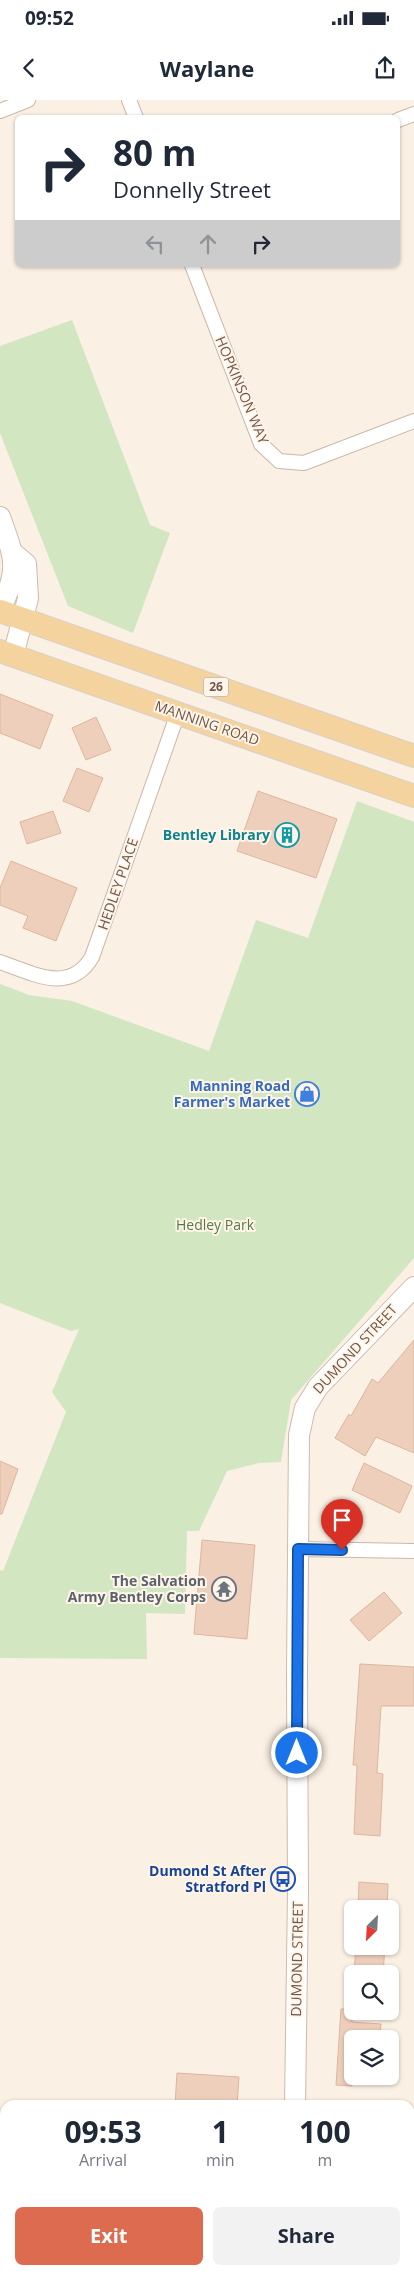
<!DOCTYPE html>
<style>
:root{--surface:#fff;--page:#f2f2f3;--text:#1f2937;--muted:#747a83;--accent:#dc6b50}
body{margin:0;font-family:"Open Sans",sans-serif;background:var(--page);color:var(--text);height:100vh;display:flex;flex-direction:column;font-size:19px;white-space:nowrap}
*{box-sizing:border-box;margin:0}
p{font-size:16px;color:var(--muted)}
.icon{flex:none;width:28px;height:28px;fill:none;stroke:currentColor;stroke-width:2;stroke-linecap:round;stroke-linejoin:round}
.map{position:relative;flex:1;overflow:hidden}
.side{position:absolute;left:0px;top:2000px;width:415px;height:175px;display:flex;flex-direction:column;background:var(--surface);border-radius:15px 15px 0 0;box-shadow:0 1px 4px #0004}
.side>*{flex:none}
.banner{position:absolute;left:15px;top:15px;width:385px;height:152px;border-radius:8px;box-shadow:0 1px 4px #0004;background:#fff;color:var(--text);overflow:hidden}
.needle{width:32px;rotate:204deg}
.buttons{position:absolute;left:344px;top:1800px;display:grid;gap:10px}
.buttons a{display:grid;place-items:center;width:55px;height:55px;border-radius:8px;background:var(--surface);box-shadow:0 1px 4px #0004;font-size:25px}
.pin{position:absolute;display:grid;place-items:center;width:42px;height:42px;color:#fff;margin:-51px -21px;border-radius:50% 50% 50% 0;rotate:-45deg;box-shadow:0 0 5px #0007}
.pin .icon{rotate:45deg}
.me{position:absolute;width:55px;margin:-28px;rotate:0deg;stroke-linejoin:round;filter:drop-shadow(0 0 4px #0008)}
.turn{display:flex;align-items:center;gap:18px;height:105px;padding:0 15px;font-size:22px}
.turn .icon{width:65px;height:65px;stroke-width:2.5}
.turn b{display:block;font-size:35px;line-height:42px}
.lanes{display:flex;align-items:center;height:48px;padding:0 15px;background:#0003;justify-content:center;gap:25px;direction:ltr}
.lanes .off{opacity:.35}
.eta{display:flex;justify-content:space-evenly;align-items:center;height:85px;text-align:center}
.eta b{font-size:30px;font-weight:700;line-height:35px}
.button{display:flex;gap:10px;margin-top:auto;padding:10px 15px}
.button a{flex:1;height:58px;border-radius:8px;background:var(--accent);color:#fff;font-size:20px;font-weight:700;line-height:58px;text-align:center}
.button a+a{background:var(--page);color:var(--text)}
.status{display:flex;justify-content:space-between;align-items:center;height:35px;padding:0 25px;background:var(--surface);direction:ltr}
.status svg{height:14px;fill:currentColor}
header{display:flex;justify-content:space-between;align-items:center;height:65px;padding:0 15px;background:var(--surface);font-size:22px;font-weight:700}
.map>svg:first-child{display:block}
</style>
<div class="status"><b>09:52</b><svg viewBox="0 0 49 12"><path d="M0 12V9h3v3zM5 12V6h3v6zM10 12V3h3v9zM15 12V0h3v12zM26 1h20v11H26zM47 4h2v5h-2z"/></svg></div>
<header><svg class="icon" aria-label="back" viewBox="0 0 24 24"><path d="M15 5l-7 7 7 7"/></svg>Waylane<svg class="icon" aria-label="share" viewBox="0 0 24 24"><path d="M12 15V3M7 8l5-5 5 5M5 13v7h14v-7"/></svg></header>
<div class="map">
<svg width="414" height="2175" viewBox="0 0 414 2175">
<rect width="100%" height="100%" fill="#faf0e3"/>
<g fill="#d2e6c2">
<polygon points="72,220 150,425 170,433 133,533 68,506 0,333 0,246"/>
<polygon points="357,701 414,722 414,1158 291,1300 281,1362 259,1363 227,1371 199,1431 187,1431 185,1514 146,1513 147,1559 0,1558 0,1470 3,1471 66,1312 52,1292 79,1229 71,1231 0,1203 0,884 29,895 72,901 209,951 256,820 308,838"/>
</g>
<g fill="#eecfbc" stroke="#dfb59e">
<polygon points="0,594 53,615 40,649 0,633"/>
<polygon points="96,617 111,650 86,660 72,628"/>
<polygon points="77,668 103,678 89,712 63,701"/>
<polygon points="258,691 337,719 316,778 237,751"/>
<polygon points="53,711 61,733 27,744 20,722"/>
<polygon points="11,761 77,788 56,841 23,828 28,816 0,805 0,788"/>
<polygon points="414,1240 414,1353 376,1337 365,1356 335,1338 349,1314 351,1316 372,1279 378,1283"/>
<polygon points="0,1361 18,1369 2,1414 0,1414"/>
<polygon points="364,1363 412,1386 400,1413 352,1390"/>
<polygon points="202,1440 255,1445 247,1539 194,1534"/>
<polygon points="384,1492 402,1513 369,1541 350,1520"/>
<polygon points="360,1564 414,1567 414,1606 381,1606 377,1673 383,1674 380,1736 354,1734 357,1665 353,1665"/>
<polygon points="359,1782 388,1784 387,1809 358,1809"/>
<polygon points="356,1846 385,1846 383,1874 354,1874"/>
<polygon points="341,1909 352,1909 352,1922 381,1924 380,1939 352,1939 352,1986 336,1985"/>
<polygon points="177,1973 239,1977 237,2005 175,2005"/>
</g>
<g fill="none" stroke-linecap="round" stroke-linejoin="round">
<defs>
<g id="street">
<polyline points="129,0 136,18"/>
<polyline points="0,11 28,0"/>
<polyline points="398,20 414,14"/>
<polyline points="192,165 261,344 279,361 304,363 414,321"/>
<path d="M0 862C32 873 70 895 92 857L178 613"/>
<polyline points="298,1449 414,1451"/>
<polyline points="410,2031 414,2031"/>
</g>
<g id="secondary">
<path d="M0 417C15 458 20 469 0 510"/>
<polyline points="13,556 28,498 26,464 13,453"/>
<polyline points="295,2005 298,1792 297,1574 299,1335 305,1308 318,1287 414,1187"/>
<polyline points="333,2170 335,2175"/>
</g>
<g id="primary">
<polyline points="0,511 414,656"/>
<polyline points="0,551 414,696"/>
</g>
</defs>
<use href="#street" stroke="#cab8aa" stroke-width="16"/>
<use href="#secondary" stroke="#cfbaab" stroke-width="22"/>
<use href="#primary" stroke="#d7d0cd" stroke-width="24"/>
<use href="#street" stroke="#fff" stroke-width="14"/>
<use href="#secondary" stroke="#fff" stroke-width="20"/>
<use href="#primary" stroke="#f5d39f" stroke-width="22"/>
</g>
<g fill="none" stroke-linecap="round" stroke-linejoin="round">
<defs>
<polyline id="route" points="297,1653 298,1449 342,1450"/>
</defs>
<use href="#route" stroke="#114b97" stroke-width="12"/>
<use href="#route" stroke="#1a73e8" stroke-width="9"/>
</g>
<defs>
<symbol id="building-ring" viewBox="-11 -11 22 22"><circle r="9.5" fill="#fef5e8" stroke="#0f9aa8" stroke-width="1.5"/><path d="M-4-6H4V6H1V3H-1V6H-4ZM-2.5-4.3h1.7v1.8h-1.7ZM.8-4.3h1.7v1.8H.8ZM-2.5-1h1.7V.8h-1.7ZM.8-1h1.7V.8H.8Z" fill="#0f9aa8"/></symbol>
<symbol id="shop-ring" viewBox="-11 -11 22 22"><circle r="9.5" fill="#fef5e8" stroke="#3f7fe0" stroke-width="1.5"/><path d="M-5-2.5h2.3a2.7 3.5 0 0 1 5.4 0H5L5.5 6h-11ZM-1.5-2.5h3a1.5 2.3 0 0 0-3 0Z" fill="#3f7fe0"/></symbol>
<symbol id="temple-ring" viewBox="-11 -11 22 22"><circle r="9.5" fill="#fef5e8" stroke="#6b7280" stroke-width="1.5"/><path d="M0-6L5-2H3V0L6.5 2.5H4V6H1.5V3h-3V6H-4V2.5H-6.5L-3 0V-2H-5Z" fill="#6b7280"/></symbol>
<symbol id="bus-ring" viewBox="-11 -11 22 22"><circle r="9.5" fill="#fef5e8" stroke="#1a4fb4" stroke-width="1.5"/><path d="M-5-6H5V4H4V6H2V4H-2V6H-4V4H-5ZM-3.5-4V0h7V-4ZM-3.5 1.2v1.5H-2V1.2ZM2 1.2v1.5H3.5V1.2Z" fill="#1a4fb4"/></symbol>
</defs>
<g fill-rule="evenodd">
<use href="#building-ring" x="273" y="721" width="28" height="28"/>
<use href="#shop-ring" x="293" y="980" width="28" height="28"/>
<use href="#temple-ring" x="210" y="1475" width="28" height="28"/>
<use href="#bus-ring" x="269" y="1765" width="28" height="28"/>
</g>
<g text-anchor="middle" stroke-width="4" stroke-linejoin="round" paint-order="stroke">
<rect fill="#fef5e8" stroke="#9b867a" stroke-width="1" x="203.5" y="577.5" width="25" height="19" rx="4"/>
<g font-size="12" font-weight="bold" fill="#70574b">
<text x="216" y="591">26</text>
</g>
<g font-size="14" fill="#70574b" stroke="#fef5e8">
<text transform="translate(242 290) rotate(67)" y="5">HOPKINSON WAY</text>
<text transform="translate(207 623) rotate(19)" y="5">MANNING ROAD</text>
<text transform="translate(118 784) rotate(-71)" y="5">HEDLEY PLACE</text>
<text transform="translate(355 1249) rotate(-47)" y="5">DUMOND STREET</text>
<text transform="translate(297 1859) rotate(-89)" y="5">DUMOND STREET</text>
</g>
<g font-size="14" font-weight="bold" fill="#0d838f" stroke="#fef5e8" text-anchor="end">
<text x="270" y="740">Bentley Library</text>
</g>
<g font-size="14" font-weight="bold" fill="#366cbe" stroke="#fef5e8" text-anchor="end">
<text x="290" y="991">Manning Road<tspan x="290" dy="16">Farmer's Market</tspan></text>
</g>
<g font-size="14" fill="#577a46" stroke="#fef5e8">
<text x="215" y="1130">Hedley Park</text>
</g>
<g font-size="14" font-weight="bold" fill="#5b616d" stroke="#fef5e8" text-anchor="end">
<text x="206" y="1486">The Salvation<tspan x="206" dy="16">Army Bentley Corps</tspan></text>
</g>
<g font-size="14" font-weight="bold" fill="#164399" stroke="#fef5e8" text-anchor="end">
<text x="266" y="1776">Dumond St After<tspan x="266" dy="16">Stratford Pl</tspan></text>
</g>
</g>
</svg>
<div class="buttons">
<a><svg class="needle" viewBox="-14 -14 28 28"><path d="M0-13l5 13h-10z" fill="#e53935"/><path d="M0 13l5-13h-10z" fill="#747a83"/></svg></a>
<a><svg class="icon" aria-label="search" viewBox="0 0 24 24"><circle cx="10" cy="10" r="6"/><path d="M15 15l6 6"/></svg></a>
<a><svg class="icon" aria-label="layers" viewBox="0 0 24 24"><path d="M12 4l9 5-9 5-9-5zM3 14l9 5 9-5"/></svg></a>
</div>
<div class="pin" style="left:342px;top:1450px;background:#d93025"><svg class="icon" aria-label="arrive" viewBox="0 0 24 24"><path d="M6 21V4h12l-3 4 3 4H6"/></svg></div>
<svg class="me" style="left:297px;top:1653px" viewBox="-20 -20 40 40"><circle r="17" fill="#1a73e8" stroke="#fff" stroke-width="3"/><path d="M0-11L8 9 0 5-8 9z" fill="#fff"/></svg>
<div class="banner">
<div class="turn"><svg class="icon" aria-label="right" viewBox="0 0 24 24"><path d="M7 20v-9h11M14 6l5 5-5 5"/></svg><div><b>80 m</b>Donnelly Street</div></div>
<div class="lanes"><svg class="icon off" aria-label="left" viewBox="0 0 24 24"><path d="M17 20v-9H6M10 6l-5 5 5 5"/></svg><svg class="icon off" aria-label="ahead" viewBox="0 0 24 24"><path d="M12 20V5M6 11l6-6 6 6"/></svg><svg class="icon" aria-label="right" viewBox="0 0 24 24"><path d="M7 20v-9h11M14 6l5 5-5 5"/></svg></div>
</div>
<section class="side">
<div class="eta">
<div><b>09:53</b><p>Arrival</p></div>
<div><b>1</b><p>min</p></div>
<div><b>100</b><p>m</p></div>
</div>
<div class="button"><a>Exit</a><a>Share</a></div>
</section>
</div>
